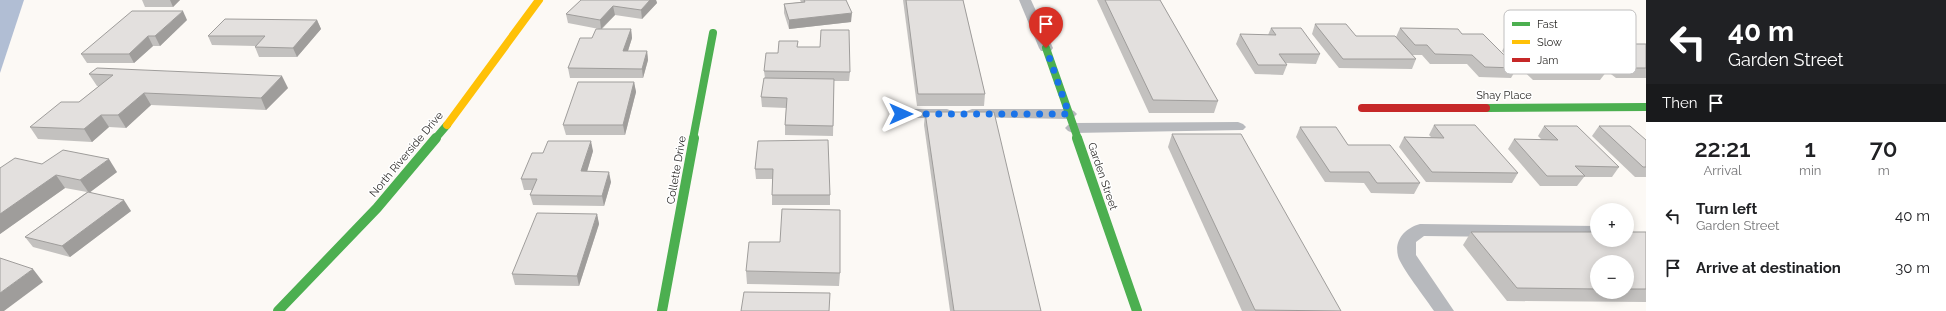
<!DOCTYPE html>
<meta charset="utf-8">
<style>
:root{--surface:#fff;--page:#f2f2f2;--text:#202124;--muted:#757577}
body{margin:0;font-family:Raleway,sans-serif;background:var(--page);color:var(--text);height:100vh;display:flex;flex-direction:column;font-size:15px;white-space:nowrap}
*{box-sizing:border-box;margin:0}
p{font-size:13px;color:var(--muted)}
.icon{flex:none;width:22px;height:22px;fill:none;stroke:currentColor;stroke-width:2;stroke-linecap:round;stroke-linejoin:round}
.map{position:relative;flex:1;overflow:hidden}
.drawer{display:flex;flex-direction:column;background:var(--surface);width:300px}
.drawer>*{flex:none}
.guide{background:#202124;color:#fff;overflow:hidden}
.controls{position:absolute;left:1590px;top:203px;display:grid;gap:8px}
.controls a{display:grid;place-items:center;width:44px;height:44px;border-radius:50%;background:var(--surface);box-shadow:0 2px 10px #0003;font-size:20px}
.pin{position:absolute;display:grid;place-items:center;width:34px;height:34px;color:#fff;margin:-41px -17px;border-radius:50% 50% 50% 0;rotate:-45deg;box-shadow:0 0 4px #0007}
.pin .icon{rotate:45deg}
.me{position:absolute;width:44px;margin:-22px;rotate:90deg;stroke-linejoin:round;filter:drop-shadow(0 0 3px #0008)}
.turn{display:flex;align-items:center;gap:14px;height:84px;padding:0 16px;font-size:18px}
.turn .icon{width:52px;height:52px;stroke-width:2.5}
.turn b{display:block;font-size:28px;line-height:34px}
.then{display:flex;align-items:center;height:38px;padding:0 16px;background:#0003;gap:8px;font-size:15px}
.eta{display:flex;justify-content:space-evenly;align-items:center;height:68px;text-align:center}
.eta b{font-size:24px;font-weight:600;line-height:28px}
ul{padding:0;list-style:none}
li{display:flex;align-items:center;gap:12px;height:52px;padding:0 16px}
li div{flex:1}
li b{display:block;font-size:15px}
li em{font-style:normal}
main{display:flex;flex:1;min-height:0}
.map>svg:first-child{display:block}
</style>
<main>
<div class="map">
<svg width="1646" height="311" viewBox="0 0 1646 311">
<rect width="100%" height="100%" fill="#fcf9f5"/>
<polygon fill="#b1bed4" points="0,0 24,0 0,73"/>
<g fill="none" stroke-linecap="round" stroke-linejoin="round">
<g fill="#b7b9bd" fill-rule="evenodd">
<polygon points="1019,0 1031,0 1053,48 1051,51 1041,51 1039,48"/>
<polygon points="901,109 947,109 952,111 955,114 952,117 947,119 896,117 893,114 896,111"/>
<polygon points="972,109 1069,109 1074,111 1077,114 1074,117 1069,119 967,117 964,114 967,111"/>
<polygon points="1238,122 1243,124 1246,127 1243,130 1073,133 1068,131 1065,128 1068,125 1073,123"/>
<path d="M1420 224 1597 226V238L1424 236 1416 242V255L1454 311H1434C1427 300 1400 266 1398 256 1394 240 1405 228 1420 224Z"/>
</g>
<g stroke="#4caf50" stroke-width="8">
<polyline points="1046,48 1078,139"/>
<polyline points="1486,108 1646,107"/>
<polyline points="435,139 447,125"/>
<polyline points="693,139 713,33"/>
</g>
<g stroke="#4caf50" stroke-width="10">
<polyline points="1077,138 1137,311"/>
<polyline points="278,311 377,208 436,138"/>
<polyline points="662,311 694,138"/>
</g>
<polyline stroke="#ffc107" stroke-width="8" points="447,125 539,0"/>
<polyline stroke="#c62828" stroke-width="8" points="1362,108 1486,108"/>
</g>
<g fill="#c3c1bf" fill-rule="evenodd">
<polygon points="142,0 180,0 173,7 145,7"/>
<polygon points="581,0 656,0 657,3 642,19 615,15 602,29 631,29 632,38 628,51 647,51 648,60 643,78 570,78 568,68 599,29 568,23 566,14"/>
<polygon points="800,0 846,0 851,22 789,29 784,13 784,4 801,2"/>
<polygon points="903,0 963,0 985,94 984,106 917,106"/>
<polygon points="1097,0 1160,0 1218,101 1214,113 1149,113"/>
<polygon points="187,20 160,46 153,46 134,63 87,63 81,54"/>
<polygon points="317,20 321,29 297,57 259,57 255,47 256,46 212,45 208,36"/>
<polygon points="1315,24 1356,36 1396,37 1400,28 1462,34 1517,68 1511,78 1479,77 1467,64 1430,64 1422,55 1412,55 1416,59 1412,69 1339,68 1312,34"/>
<polygon points="1523,24 1569,41 1566,47 1562,47 1568,52 1583,52 1576,46 1582,37 1628,44 1646,44 1646,78 1616,78 1607,71 1600,80 1533,80 1502,51 1508,41 1534,41 1520,29"/>
<polygon points="1271,28 1320,54 1316,64 1286,63 1287,65 1283,75 1255,74 1236,44 1240,34 1268,35"/>
<polygon points="798,47 820,47 850,72 849,81 834,81 833,136 785,135 785,125 786,108 762,107 761,97 765,78 764,71 778,53"/>
<polygon points="97,68 288,88 266,110 151,105 126,128 109,127 92,142 38,139 30,127 79,102 99,86 97,86 89,74"/>
<polygon points="634,82 636,92 625,135 566,135 563,125"/>
<polygon points="925,112 1041,311 950,311 924,125"/>
<polygon points="1434,125 1518,173 1512,183 1426,182 1399,147 1404,137 1431,137 1429,135"/>
<polygon points="1544,126 1619,167 1612,177 1584,177 1577,186 1540,186 1508,149 1514,139 1542,140 1538,136"/>
<polygon points="1599,126 1646,140 1646,177 1635,177 1592,136"/>
<polygon points="1300,127 1420,183 1414,194 1371,193 1364,183 1325,182 1296,137"/>
<polygon points="1172,134 1341,311 1242,311 1168,147"/>
<polygon points="758,141 830,195 830,205 772,205 772,179 756,179 755,169"/>
<polygon points="593,151 587,171 611,182 604,206 533,205 530,195 532,190 524,190 521,179 543,153"/>
<polygon points="42,164 117,172 90,192 131,211 70,257 33,247 25,237 87,192 65,188 0,234 0,168"/>
<polygon points="597,214 599,224 579,286 515,285 512,274"/>
<path d="M1471 232H1646V302L1507 301 1463 245ZM1597 262H1627V292H1597Z"/>
<polygon points="746,271 840,273 839,286 747,284"/>
</g>
<g fill="#9f9d9b">
<polygon points="170,0 180,0 173,7"/>
<polygon points="650,0 656,0 657,3 642,19 641,10"/>
<polygon points="613,6 615,15 601,29 600,20"/>
<polygon points="183,11 187,20 160,46 155,36"/>
<polygon points="852,13 851,22 789,29 789,20"/>
<polygon points="317,20 321,29 297,57 293,48"/>
<polygon points="631,29 632,38 625,60 623,51"/>
<polygon points="148,36 153,46 134,63 129,54"/>
<polygon points="647,51 648,60 643,78 642,69"/>
<polygon points="282,76 288,88 266,110 261,98"/>
<polygon points="634,82 636,92 625,135 623,125"/>
<polygon points="144,93 151,105 126,128 118,115"/>
<polygon points="101,115 109,127 92,142 84,129"/>
<polygon points="591,141 593,151 584,182 581,171"/>
<polygon points="109,159 117,172 89,193 80,180"/>
<polygon points="609,172 611,182 604,206 602,196"/>
<polygon points="56,175 65,188 0,234 0,214"/>
<polygon points="124,200 131,211 70,257 62,246"/>
<polygon points="597,214 599,224 579,286 577,276"/>
<polygon points="33,269 43,282 4,311 0,311 0,293"/>
</g>
<g fill="#e3e0de" stroke="#9f9d9b">
<polygon points="581,0 650,0 641,10 613,6 600,20 566,14"/>
<polygon points="804,0 846,0 852,13 789,20 784,4 805,2"/>
<polygon points="906,0 963,0 985,94 918,94"/>
<polygon points="1105,0 1160,0 1218,101 1153,100"/>
<polygon points="132,11 183,11 155,36 148,36 129,54 81,54"/>
<polygon points="225,19 317,20 293,48 255,47 265,36 208,36"/>
<polygon points="1315,24 1346,24 1356,36 1395,36 1416,59 1343,59"/>
<polygon points="1271,28 1301,28 1320,54 1279,54 1287,65 1258,65 1240,34 1276,35"/>
<polygon points="1400,28 1458,29 1462,34 1483,34 1517,68 1485,67 1472,55 1435,54 1427,45 1415,45"/>
<polygon points="596,29 631,29 623,51 647,51 642,69 568,68 580,38 592,38"/>
<polygon points="821,30 849,30 850,72 764,71 766,53 778,53 779,41 798,41 797,47 820,47"/>
<polygon points="1582,37 1618,37 1628,44 1646,44 1646,68 1622,68"/>
<polygon points="97,68 282,76 261,98 144,93 118,115 101,115 84,129 30,127 61,102 79,102 113,75 89,74"/>
<polygon points="764,78 834,79 833,126 785,125 787,98 761,97"/>
<polygon points="578,82 634,82 623,125 563,125"/>
<polygon points="925,112 994,112 1041,311 954,311"/>
<polygon points="1434,125 1475,125 1518,173 1432,172 1404,137 1444,138"/>
<polygon points="1544,126 1577,126 1619,167 1575,166 1585,176 1547,176 1514,139 1558,140"/>
<polygon points="1599,126 1630,126 1646,140 1646,167 1643,167"/>
<polygon points="1300,127 1336,127 1348,145 1390,145 1420,183 1377,183 1369,172 1330,172"/>
<polygon points="1172,134 1241,134 1341,311 1255,310"/>
<polygon points="828,140 830,195 772,195 773,169 755,169 758,141"/>
<polygon points="548,141 591,141 581,171 609,172 602,196 530,195 537,179 521,179 532,153 543,153"/>
<polygon points="63,150 109,159 80,180 56,175 0,214 0,168 15,158 42,164"/>
<polygon points="88,192 124,200 62,246 25,237"/>
<polygon points="782,209 840,210 840,273 746,271 749,242 780,242"/>
<polygon points="537,213 597,214 577,276 512,274"/>
<polygon points="1471,232 1597,232 1597,240 1627,240 1627,232 1646,232 1646,289 1627,289 1627,262 1597,262 1597,289 1517,288"/>
<polygon points="0,258 33,269 0,293"/>
<polygon points="744,292 830,293 829,311 741,311"/>
</g>
<g fill="none" stroke-linecap="round" stroke-linejoin="round">
<polyline stroke="#1a73e8" stroke-width="7" stroke-dasharray="0 12.6" points="901,114 1069,114 1046,48"/>
</g>
<g text-anchor="middle" stroke-width="3" stroke-linejoin="round" paint-order="stroke">
<g font-size="11" fill="#2d2b29" stroke="#fff">
<text x="1504" y="99">Shay Place</text>
<text transform="translate(406 154) rotate(-50)" y="4">North Riverside Drive</text>
<text transform="translate(676 170) rotate(-80)" y="4">Collette Drive</text>
<text transform="translate(1103 176) rotate(71)" y="4">Garden Street</text>
</g>
</g>
<rect x="1504" y="10" width="132" height="64" rx="6" fill="#fff" stroke="#c0bfbf" stroke-width="1"/>
<rect x="1512" y="22" width="18" height="4" fill="#4caf50"/>
<rect x="1512" y="40" width="18" height="4" fill="#ffc107"/>
<rect x="1512" y="58" width="18" height="4" fill="#c62828"/>
<g font-size="11" fill="#2d2b29">
<text x="1537" y="28">Fast</text>
<text x="1537" y="46">Slow</text>
<text x="1537" y="64">Jam</text>
</g>
</svg>
<div class="controls">
<a>+</a>
<a>−</a>
</div>
<div class="pin" style="left:1046px;top:48px;background:#d93025"><svg class="icon" aria-label="arrive" viewBox="0 0 24 24"><path d="M6 21V4h12l-3 4 3 4H6"/></svg></div>
<svg class="me" style="left:901px;top:114px" viewBox="-20 -20 40 40"><path d="M0-17L14 15 0 8-14 15z" fill="#1a73e8" stroke="#fff" stroke-width="4"/></svg>
</div>
<section class="drawer">
<div class="guide">
<div class="turn"><svg class="icon" aria-label="left" viewBox="0 0 24 24"><path d="M17 20v-9H6M10 6l-5 5 5 5"/></svg><div><b>40 m</b>Garden Street</div></div>
<div class="then">Then<svg class="icon" aria-label="arrive" viewBox="0 0 24 24"><path d="M6 21V4h12l-3 4 3 4H6"/></svg></div>
</div>
<div class="eta">
<div><b>22:21</b><p>Arrival</p></div>
<div><b>1</b><p>min</p></div>
<div><b>70</b><p>m</p></div>
</div>
<ul>
<li><svg class="icon" aria-label="left" viewBox="0 0 24 24"><path d="M17 20v-9H6M10 6l-5 5 5 5"/></svg><div><b>Turn left</b><p>Garden Street</p></div><em>40 m</em></li>
<li><svg class="icon" aria-label="arrive" viewBox="0 0 24 24"><path d="M6 21V4h12l-3 4 3 4H6"/></svg><div><b>Arrive at destination</b></div><em>30 m</em></li>
</ul>
</section>
</main>
